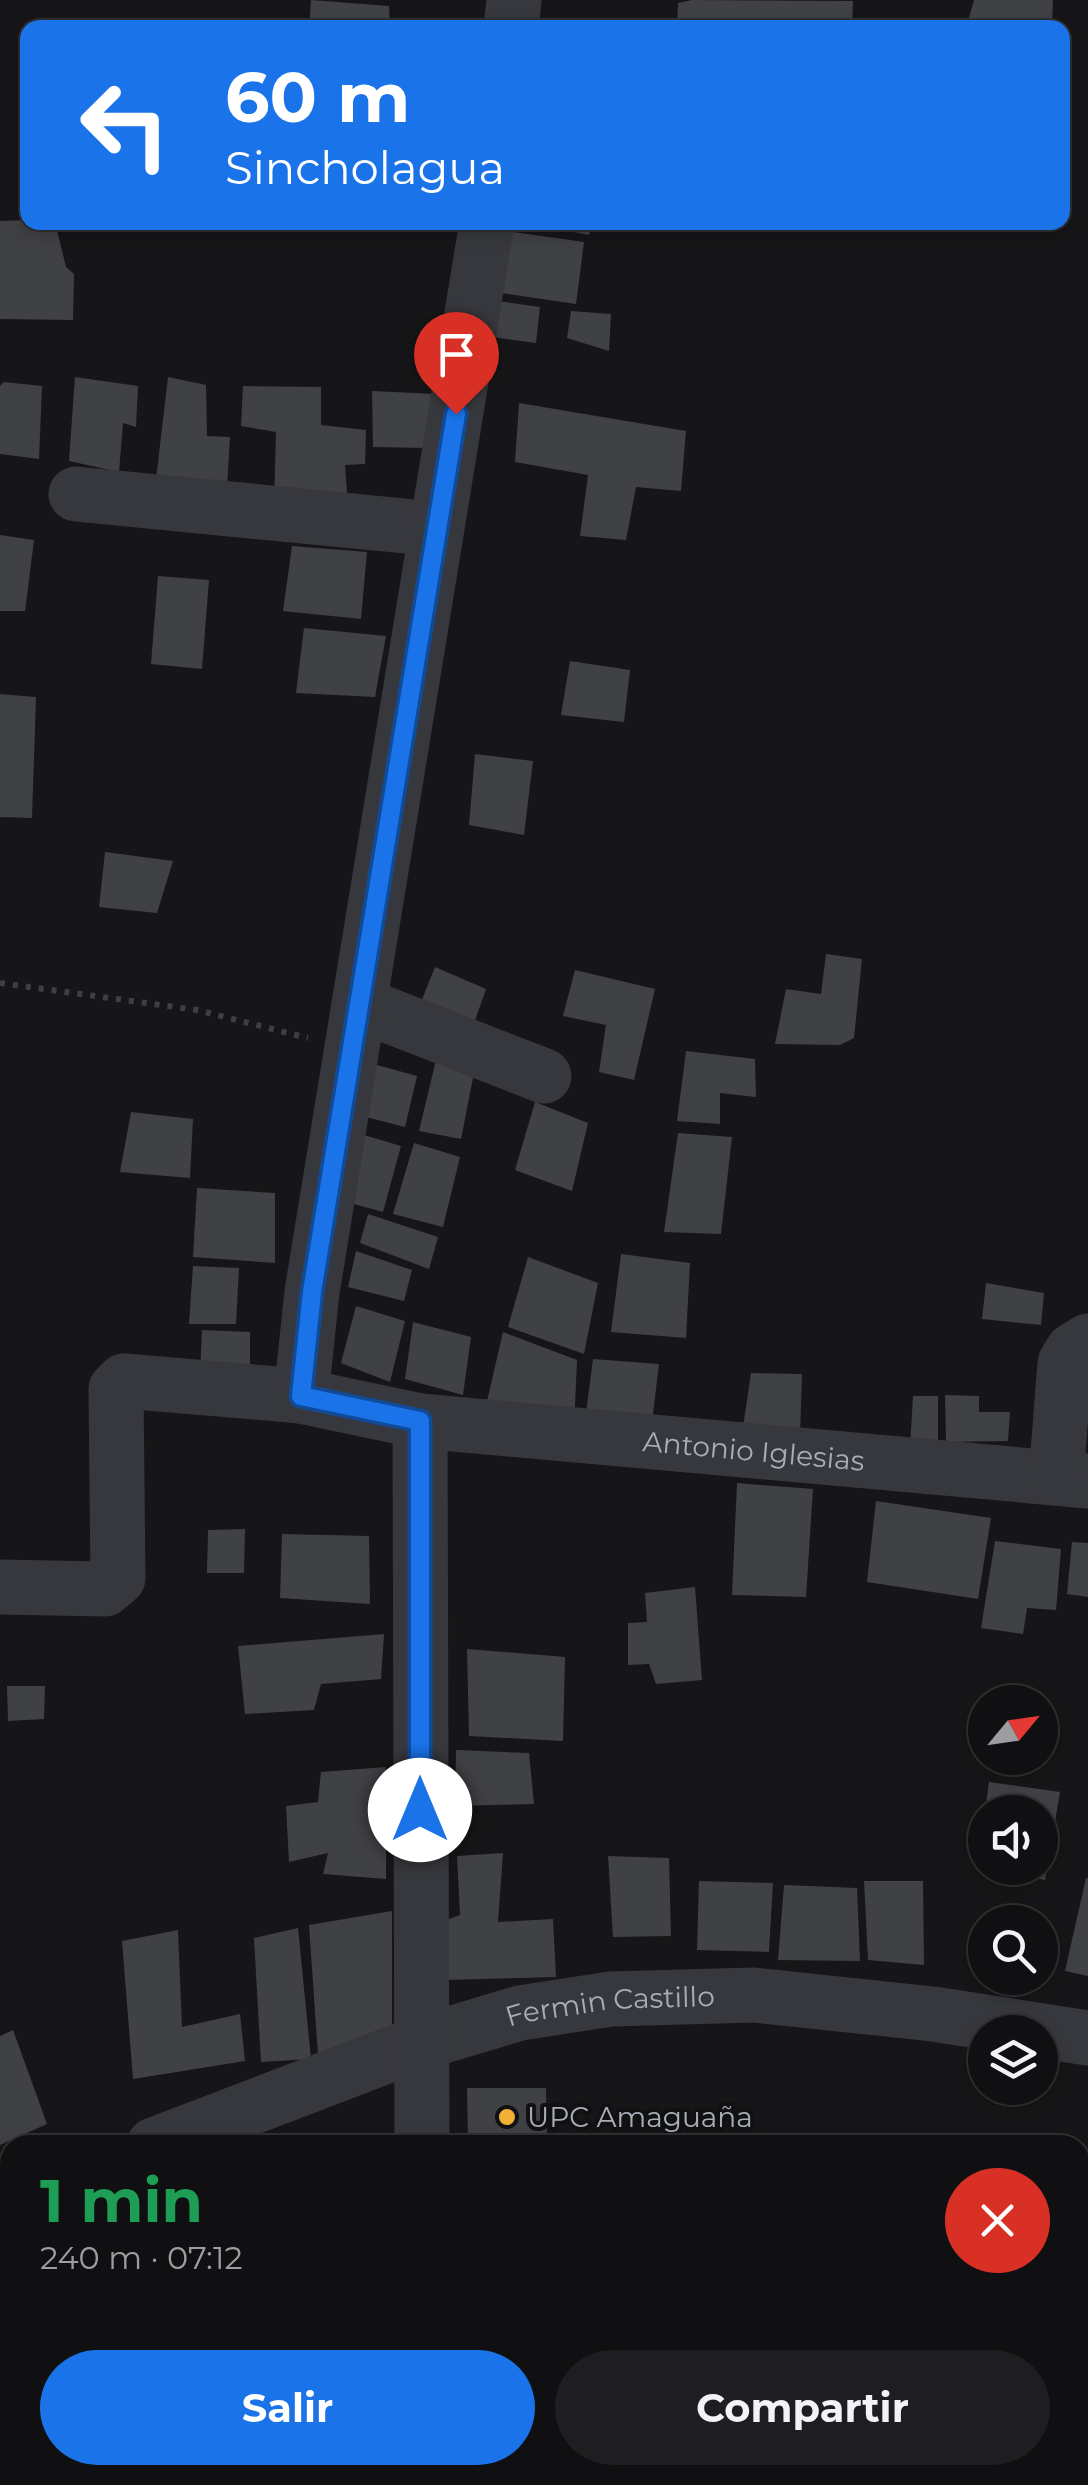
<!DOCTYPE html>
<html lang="es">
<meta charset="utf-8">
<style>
:root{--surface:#101012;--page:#1e1e20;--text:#f1f3f6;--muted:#9c9d9f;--line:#303032;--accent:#1a73e8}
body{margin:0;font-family:Montserrat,sans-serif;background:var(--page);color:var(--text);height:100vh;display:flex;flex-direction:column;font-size:38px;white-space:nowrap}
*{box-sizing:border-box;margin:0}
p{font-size:32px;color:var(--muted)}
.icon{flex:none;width:55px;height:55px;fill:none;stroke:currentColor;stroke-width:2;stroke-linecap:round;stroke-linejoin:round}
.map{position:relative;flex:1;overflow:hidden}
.side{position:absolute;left:0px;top:2135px;width:1090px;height:350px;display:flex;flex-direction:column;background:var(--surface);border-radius:30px 30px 0 0;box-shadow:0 5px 15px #0003,0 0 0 2px var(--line)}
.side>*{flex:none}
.banner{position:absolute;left:20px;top:20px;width:1050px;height:210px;border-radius:20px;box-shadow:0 5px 15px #0003,0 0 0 2px var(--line);background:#1a73e8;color:#fff;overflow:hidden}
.needle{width:65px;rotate:61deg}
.tools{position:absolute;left:968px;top:1685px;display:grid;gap:20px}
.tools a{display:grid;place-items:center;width:90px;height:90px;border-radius:50%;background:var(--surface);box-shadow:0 5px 15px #0003,0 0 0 2px var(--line);font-size:50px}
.pin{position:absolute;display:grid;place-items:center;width:85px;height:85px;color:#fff;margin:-102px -42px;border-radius:50% 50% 50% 0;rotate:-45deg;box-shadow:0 0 10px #0007}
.pin .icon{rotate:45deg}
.me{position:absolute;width:110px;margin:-55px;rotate:0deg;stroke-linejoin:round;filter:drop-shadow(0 0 8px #0008)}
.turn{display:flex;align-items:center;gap:35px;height:210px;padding:0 40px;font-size:45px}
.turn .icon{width:130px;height:130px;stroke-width:2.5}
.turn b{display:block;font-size:70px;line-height:85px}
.round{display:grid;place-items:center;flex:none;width:105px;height:105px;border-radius:52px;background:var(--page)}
.headline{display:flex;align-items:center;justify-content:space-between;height:170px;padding:0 40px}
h1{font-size:60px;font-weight:700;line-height:75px;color:#1e9e55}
.action{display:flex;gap:20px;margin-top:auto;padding:20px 40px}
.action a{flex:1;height:115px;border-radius:60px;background:var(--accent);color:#fff;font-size:40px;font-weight:700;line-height:115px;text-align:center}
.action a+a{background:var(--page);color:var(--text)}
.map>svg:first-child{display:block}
</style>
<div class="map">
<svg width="1088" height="2485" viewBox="0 0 1088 2485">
<rect width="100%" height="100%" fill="#161618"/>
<polygon fill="#222225" points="10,2246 10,2475 212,2475 214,2485 0,2485 0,2250"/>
<g fill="#404145">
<polygon points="311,0 389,6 390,28 309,28"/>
<polygon points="692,0 853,1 852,28 677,28 678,3"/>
<polygon points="974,0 1053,0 1052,28 966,28"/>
<polygon points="28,220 55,222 66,267 74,274 73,320 0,319 0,221"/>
<polygon points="521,222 592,222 589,235"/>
<polygon points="500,230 584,242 576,304 488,291"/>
<polygon points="490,300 540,307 536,343 484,336"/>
<polygon points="571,311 611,314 609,351 567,338"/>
<polygon points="75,377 138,386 136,427 123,423 119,472 69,461"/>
<polygon points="168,377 206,385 207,436 230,437 227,488 155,488"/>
<polygon points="4,382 42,386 39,459 0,454 0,386"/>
<polygon points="243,386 321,387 321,425 366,430 365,464 345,465 348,508 274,505 276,432 241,426"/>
<polygon points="372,391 436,394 427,448 373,447"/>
<polygon points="519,403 686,431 681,491 636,487 626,540 580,536 588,475 515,462"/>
<polygon points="0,535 34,540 25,611 0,611"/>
<polygon points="292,546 367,552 361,619 283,611"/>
<polygon points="158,576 209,580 202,669 151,664"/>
<polygon points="304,628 386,636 375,697 296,693"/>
<polygon points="570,661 630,670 624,722 561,715"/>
<polygon points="0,694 36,697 32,818 0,817"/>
<polygon points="475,754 533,761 524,835 469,825"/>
<polygon points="105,852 173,861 157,913 99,907"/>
<polygon points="826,954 862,959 854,1038 840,1045 775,1044 786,989 821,994"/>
<polygon points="435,967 486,989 472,1029 419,1007"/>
<polygon points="575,970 655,989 634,1080 599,1072 606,1025 563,1016"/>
<polygon points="686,1051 755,1059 756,1097 720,1093 720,1124 677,1121"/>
<polygon points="436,1060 475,1068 461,1139 419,1131"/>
<polygon points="366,1062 417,1076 405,1127 354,1114"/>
<polygon points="535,1102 588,1123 572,1191 515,1170"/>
<polygon points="131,1112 193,1119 190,1178 120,1172"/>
<polygon points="354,1132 401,1146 383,1212 339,1200"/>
<polygon points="678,1133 732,1137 721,1234 664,1232"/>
<polygon points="414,1143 460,1157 443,1227 393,1214"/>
<polygon points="197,1188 275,1193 275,1263 193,1257"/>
<polygon points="368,1214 438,1237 429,1269 360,1243"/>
<polygon points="356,1251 412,1270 404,1301 348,1287"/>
<polygon points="621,1254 690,1263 686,1338 611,1332"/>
<polygon points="528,1257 598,1283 584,1354 508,1327"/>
<polygon points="193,1266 239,1268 236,1324 189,1324"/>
<polygon points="986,1283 1044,1293 1041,1325 982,1319"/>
<polygon points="356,1306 405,1321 390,1382 341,1363"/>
<polygon points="413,1322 471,1337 463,1395 405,1379"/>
<polygon points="202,1330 250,1332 250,1378 200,1374"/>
<polygon points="503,1332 577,1360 574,1428 485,1410"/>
<polygon points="593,1359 659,1364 651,1430 584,1428"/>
<polygon points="751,1373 802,1374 800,1435 742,1434"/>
<polygon points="945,1395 979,1396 979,1412 1010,1412 1008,1441 946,1442"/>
<polygon points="913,1396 938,1396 938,1446 910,1447"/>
<polygon points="737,1483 813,1489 806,1597 732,1595"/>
<polygon points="876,1501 991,1518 978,1599 867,1582"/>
<polygon points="245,1529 244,1573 207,1573 208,1530"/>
<polygon points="282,1534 369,1536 370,1604 280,1598"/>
<polygon points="995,1541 1061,1549 1056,1610 1027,1608 1023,1634 981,1628"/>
<polygon points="1072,1542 1088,1543 1088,1597 1067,1594"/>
<polygon points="695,1587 702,1680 656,1684 649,1664 628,1665 628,1623 647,1622 645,1593"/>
<polygon points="384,1634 381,1679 321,1684 314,1710 245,1714 238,1646"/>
<polygon points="467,1649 565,1657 563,1741 469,1736"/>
<polygon points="7,1686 45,1686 44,1719 8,1721"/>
<polygon points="456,1750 529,1753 534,1804 455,1806"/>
<polygon points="386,1767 386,1879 323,1874 328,1853 289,1862 286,1806 318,1802 321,1772"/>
<polygon points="989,1782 1060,1792 1045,1880 989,1869 1040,1868 1040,1812 985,1812"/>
<polygon points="983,1827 985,1827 985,1869 977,1867"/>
<polygon points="503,1853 498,1922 553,1919 556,1977 446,1980 440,1922 460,1915 457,1856"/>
<polygon points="608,1856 669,1858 671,1936 613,1937"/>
<polygon points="1086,1878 1088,1878 1088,1976 1065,1971"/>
<polygon points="699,1881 773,1883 769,1952 697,1950"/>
<polygon points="864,1881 923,1881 924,1965 868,1960"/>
<polygon points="784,1885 857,1888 860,1961 778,1960"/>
<polygon points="392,1911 392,2030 318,2055 309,1925"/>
<polygon points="298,1928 311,2059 261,2062 254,1938"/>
<polygon points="178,1930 182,2027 240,2014 245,2061 133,2079 122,1941"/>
<polygon points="13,2030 47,2124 0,2145 0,2036"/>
<polygon points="467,2088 546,2088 547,2145 468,2145"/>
</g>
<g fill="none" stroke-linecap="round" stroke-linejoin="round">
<polyline stroke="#3d3f44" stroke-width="6" stroke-dasharray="5 8" stroke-linecap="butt" points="0,983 197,1010 308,1038"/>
<g stroke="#37383d" stroke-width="55">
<polyline points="511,28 514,0"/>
<polyline points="76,494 436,529"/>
<polyline points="359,1004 544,1076"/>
<path id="s1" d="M420 1421 1088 1481"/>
<polyline points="1056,1478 1065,1363 1073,1350 1088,1341"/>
<polyline points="0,1587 105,1589 118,1578 116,1389 124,1381 301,1396"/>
<path id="s2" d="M154 2145 420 2043 520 2013 611 1999 754 1995 933 2014 1088 2038"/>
<polyline points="422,2145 420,1421 301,1396 312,1292 487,222"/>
<polyline points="0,2219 10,2245"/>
<polyline points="42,2475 47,2485"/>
</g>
</g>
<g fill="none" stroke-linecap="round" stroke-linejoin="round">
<defs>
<polyline id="route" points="420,1810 420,1421 301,1396 312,1292 456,414"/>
</defs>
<use href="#route" stroke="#114b97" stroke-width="25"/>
<use href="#route" stroke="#1a73e8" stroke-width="18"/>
</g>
<circle fill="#f2b134" stroke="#111113" stroke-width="4" cx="507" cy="2117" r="10"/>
<g text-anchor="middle" stroke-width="8" stroke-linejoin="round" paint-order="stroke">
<g font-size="28" fill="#a8adb8" stroke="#111113">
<text dy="10" stroke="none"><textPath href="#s1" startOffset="335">Antonio Iglesias</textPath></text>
<text dy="10" stroke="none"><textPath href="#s2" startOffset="480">Fermin Castillo</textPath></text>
</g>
<g font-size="28" fill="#a8adb8" stroke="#111113" text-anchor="start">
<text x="527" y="2127">UPC Amaguaña</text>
</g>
</g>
</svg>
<div class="tools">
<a><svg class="needle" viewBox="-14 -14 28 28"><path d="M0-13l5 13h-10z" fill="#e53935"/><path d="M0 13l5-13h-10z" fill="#9c9d9f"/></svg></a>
<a><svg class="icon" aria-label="sound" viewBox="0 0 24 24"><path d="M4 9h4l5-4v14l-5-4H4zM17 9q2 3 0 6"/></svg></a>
<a><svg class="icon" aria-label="search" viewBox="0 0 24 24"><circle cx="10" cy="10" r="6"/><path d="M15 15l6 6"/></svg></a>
<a><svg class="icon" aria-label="layers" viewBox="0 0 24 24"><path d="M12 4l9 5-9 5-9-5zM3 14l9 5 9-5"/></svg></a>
</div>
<div class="pin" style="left:456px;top:414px;background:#d93025"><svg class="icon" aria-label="arrive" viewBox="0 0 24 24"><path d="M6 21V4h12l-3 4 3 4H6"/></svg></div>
<svg class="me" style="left:420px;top:1810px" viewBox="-20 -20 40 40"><circle r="19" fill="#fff"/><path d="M0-13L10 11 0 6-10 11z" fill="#1a73e8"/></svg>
<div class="banner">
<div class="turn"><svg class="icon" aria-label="left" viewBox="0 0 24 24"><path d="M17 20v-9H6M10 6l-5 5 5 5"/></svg><div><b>60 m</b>Sincholagua</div></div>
</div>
<section class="side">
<div class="headline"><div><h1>1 min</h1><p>240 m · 07:12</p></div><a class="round" style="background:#d93025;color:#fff"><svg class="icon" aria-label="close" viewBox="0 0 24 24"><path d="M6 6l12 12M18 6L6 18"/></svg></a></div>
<div class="action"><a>Salir</a><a>Compartir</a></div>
</section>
</div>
